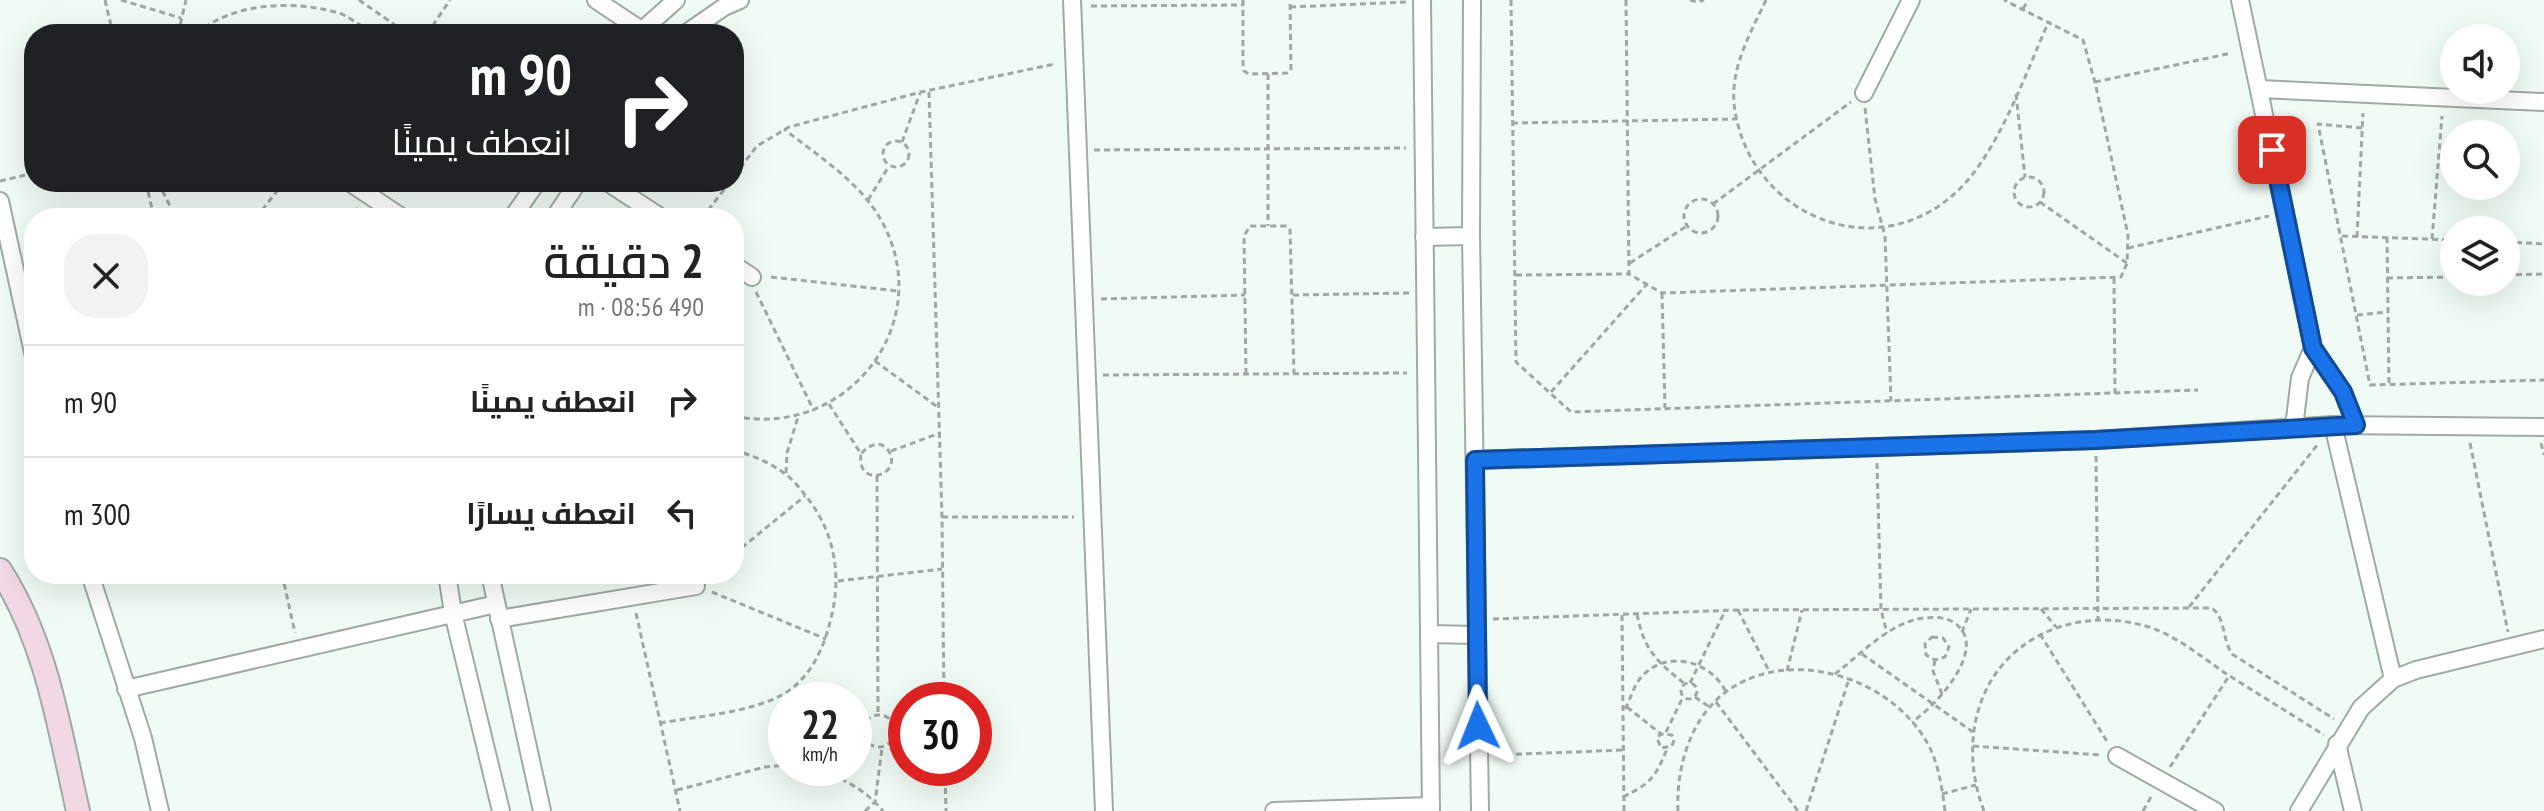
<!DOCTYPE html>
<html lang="ar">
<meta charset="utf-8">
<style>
:root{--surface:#fff;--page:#f2f2f2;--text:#222;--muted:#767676;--line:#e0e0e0}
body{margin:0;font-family:"PT Sans Narrow",Cairo,sans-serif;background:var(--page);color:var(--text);direction:rtl;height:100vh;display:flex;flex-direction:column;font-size:30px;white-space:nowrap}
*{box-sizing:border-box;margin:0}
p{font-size:26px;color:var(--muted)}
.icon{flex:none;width:44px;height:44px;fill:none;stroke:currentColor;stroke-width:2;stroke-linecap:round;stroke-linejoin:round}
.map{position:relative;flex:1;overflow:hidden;direction:ltr}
.details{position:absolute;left:24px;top:208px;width:720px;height:376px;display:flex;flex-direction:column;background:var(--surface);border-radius:32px;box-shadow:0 8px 32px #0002;direction:rtl}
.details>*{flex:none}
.banner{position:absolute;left:24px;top:24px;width:720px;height:168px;border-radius:32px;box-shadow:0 8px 32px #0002;direction:rtl;background:#202124;color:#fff;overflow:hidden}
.fabs{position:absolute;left:2440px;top:24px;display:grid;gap:16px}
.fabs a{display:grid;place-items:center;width:80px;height:80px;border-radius:50%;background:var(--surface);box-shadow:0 8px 32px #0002;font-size:40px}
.speed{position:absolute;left:768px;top:682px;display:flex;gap:16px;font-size:40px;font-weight:700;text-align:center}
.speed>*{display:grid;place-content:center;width:104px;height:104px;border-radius:50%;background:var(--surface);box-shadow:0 8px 32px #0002;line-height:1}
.speed small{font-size:20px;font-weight:400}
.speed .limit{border:12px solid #d22;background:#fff;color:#111}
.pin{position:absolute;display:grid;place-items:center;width:68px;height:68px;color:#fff;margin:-34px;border-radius:16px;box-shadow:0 4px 12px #0006}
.me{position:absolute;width:88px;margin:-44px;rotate:358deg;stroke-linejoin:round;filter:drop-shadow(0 0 6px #0008)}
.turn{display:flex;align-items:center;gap:28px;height:168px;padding:0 40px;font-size:36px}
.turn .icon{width:104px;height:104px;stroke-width:2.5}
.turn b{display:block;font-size:56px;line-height:68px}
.round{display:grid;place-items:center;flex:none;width:84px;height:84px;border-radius:32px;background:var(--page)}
.head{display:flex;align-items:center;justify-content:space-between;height:136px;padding:0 40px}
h1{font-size:48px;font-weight:600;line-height:60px}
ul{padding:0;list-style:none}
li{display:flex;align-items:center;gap:24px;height:112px;padding:0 40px;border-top:2px solid var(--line)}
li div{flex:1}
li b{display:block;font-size:30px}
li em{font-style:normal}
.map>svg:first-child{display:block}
</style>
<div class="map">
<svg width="2544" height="811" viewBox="0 0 2544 811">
<rect width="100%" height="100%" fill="#f1fbf6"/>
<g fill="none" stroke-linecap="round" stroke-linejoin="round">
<defs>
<g id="street">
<polyline points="596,0 641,30"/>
<polyline points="1072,0 1104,811"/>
<polyline points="1422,0 1431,811"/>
<polyline points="1472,0 1471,236 1480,811"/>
<polyline points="2240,0 2313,348 2343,392 2356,425"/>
<polyline points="638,34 676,0"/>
<polyline points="685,34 724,7 740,0"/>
<polyline points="2259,89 2544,102"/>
<polyline points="1864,93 1911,0"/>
<polyline points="349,182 403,218"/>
<polyline points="607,182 662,218"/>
<polyline points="0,201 34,357"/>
<polyline points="512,218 537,182"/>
<polyline points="554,218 578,182"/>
<polyline points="1424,237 1471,236"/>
<polyline points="734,265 752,277"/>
<polyline points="2333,425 2393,679"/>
<polyline points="2294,427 2300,378 2313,348"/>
<polyline points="1475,460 2096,440 2333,425 2544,427"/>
<polyline points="90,574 143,738 160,811"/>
<polyline points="447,574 453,613 501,811"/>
<polyline points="490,574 542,811"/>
<polyline points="499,619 696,586"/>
<polyline points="1429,634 1476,635"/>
<polyline points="126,689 496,604"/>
<polyline points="2337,744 2353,811"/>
<polyline points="2117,756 2215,811"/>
<polyline points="1274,811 1431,806"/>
<polyline points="2299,811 2361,708 2393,679 2416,670 2544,639"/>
</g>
<path id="secondary" d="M0 570C47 643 59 728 78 811"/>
</defs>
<use href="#street" stroke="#a0aaa5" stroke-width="20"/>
<use href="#secondary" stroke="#a0aaa5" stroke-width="26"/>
<g stroke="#a0a7a4" stroke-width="3" stroke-dasharray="6 4" stroke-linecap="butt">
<polyline points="105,0 113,34"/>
<polyline points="121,0 181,18"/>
<polyline points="359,0 408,34"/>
<polyline points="1243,0 1243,64 1244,71 1249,74 1287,73 1291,70 1290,0"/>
<polyline points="1511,0 1516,362 1571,412 2198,390"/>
<polyline points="1626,0 1629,274 1662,293 2121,277 2127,263 2128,235 2095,82 2083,40 2004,0"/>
<polyline points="1690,0 1697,2 1704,0"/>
<path d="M1766 0C1751 32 1731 66 1734 103 1745 210 1868 268 1952 196 1997 158 2025 74 2049 21"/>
<polyline points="1091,6 1243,5"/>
<polyline points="1290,7 1407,2"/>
<polyline points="2023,9 2028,0"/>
<polyline points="178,34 186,0"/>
<path d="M197 34C233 1 298 0 342 14 353 20 363 27 374 34"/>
<polyline points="427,34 450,0"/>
<polyline points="1268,74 1268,226"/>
<polyline points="2095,82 2232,53"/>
<polyline points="929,92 942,517 944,700"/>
<polyline points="2016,94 2025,177"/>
<polyline points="1865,108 1875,199 1885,236 1891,401"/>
<polyline points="1512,123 1737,119"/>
<polyline points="2362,128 2318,124 2370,385 2544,380"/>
<circle cx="896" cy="154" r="13"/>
<polyline points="902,142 920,93"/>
<polyline points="1094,150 1406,148"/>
<polyline points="734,176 757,146 789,127 921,92 1055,64"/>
<circle cx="2029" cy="192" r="15"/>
<polyline points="0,181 34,173"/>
<polyline points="146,182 154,218"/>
<polyline points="158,182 176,218"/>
<circle cx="1701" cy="216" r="17"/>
<polyline points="868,200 889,166"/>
<polyline points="2040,202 2127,263"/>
<polyline points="1713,204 1851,102"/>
<polyline points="256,218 284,182"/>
<polyline points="352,218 358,208"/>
<polyline points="702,218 730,182"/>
<polyline points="2342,236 2454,240"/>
<polyline points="2357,237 2363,113"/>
<polyline points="2387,237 2389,385"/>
<polyline points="2432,239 2442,116"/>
<polyline points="2506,242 2544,244"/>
<polyline points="2128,248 2269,216"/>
<polyline points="1630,263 1687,226"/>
<polyline points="1516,275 1629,274"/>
<polyline points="2506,275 2544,274"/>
<polyline points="771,277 898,291"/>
<polyline points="2114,278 2115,393"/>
<polyline points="2387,278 2454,277"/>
<polyline points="756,292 814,411"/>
<polyline points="1662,293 1665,408"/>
<polyline points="1293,295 1409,293"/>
<polyline points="1101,299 1245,295"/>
<polyline points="2357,315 2388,312"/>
<polyline points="875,361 939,408"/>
<polyline points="1246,374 1244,236 1250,226 1286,226 1290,230 1294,374"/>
<polyline points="1103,375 1407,373"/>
<polyline points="1551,392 1647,284"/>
<path d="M829 404 861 454C856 490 905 475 888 450 880 439 867 446 861 454"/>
<path d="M734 416C847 440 939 322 881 220 860 182 818 156 784 129"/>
<polyline points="2470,443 2508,632"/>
<polyline points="2541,443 2544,455"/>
<polyline points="891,451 940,433"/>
<polyline points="2096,456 2098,620"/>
<polyline points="1877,463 1881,610 1887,633"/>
<polyline points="786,473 787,453 798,417"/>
<polyline points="877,476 878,715"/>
<polyline points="942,517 1074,517"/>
<polyline points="734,554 805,496"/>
<polyline points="282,574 295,633"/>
<polyline points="838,581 942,569"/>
<polyline points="712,592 826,639"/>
<polyline points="2189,607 2318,444"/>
<polyline points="2041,609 2056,627"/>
<polyline points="1738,610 1770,673"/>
<polyline points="636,613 680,811"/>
<path d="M1637 614C1644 650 1657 662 1685 684"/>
<polyline points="1622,615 1624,811"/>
<path d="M1493 619 1738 610 2212 608C2226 619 2222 639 2232 654L2334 719"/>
<polyline points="1962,632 1971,609"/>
<polyline points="2040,634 2108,743"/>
<polygon points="1932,637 1943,638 1949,647 1945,657 1935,660 1926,655 1925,644"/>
<polyline points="1862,654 1973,732"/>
<polyline points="1935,660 1933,671 1942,694"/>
<polyline points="1787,671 1802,610"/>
<path d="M1835 674C1860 655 1885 627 1917 619 1928 617 1943 616 1953 622 1992 646 1935 707 1912 722"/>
<circle cx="1689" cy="691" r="8"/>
<polyline points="1690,683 1725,611"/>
<polyline points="1695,697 1711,708"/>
<polyline points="1716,702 1798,811"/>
<polyline points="1627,707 1661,734 1672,735 1674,740 1672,746 1661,748 1657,738 1661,734"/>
<path d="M1625 709C1631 699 1633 686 1642 676 1668 649 1711 661 1726 692"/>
<circle cx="879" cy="731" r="16"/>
<path d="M660 723C699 716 765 712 795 686 814 669 824 646 830 622 842 579 836 536 809 500 802 491 794 480 784 473 769 462 751 455 734 450"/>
<polyline points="894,723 906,721"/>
<polyline points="1666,732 1683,697"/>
<polyline points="1973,746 2101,755"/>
<polyline points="1496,755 1624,750"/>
<polyline points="2170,767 2229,676"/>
<path d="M813 768C840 777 864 788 883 811"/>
<polyline points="945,768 946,811"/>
<polyline points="677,790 765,767 786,765"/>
<polyline points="1942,794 1976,785"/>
<path d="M1623 797C1651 783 1655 778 1667 749"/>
<polyline points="865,811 875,802 882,748"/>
<path d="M1678 811C1676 768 1690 718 1727 691 1792 645 1893 678 1929 746 1939 766 1942 788 1945 811"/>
<polyline points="1806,811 1849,679"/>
<path d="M1984 811C1967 767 1968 716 1994 676 2029 624 2095 609 2152 628 2179 638 2202 657 2225 673 2258 694 2291 714 2324 735"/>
<polyline points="2143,811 2151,797"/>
</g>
<use href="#street" stroke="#fff" stroke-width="16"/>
<use href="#secondary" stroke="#f2d8e5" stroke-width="22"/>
</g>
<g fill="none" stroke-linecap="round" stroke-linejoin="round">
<defs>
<polyline id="route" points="1478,726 1475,460 2096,440 2356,425 2343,392 2313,348 2272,150"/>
</defs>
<use href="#route" stroke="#114b97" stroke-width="20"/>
<use href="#route" stroke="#1a73e8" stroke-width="14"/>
</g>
</svg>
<div class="fabs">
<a><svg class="icon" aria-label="sound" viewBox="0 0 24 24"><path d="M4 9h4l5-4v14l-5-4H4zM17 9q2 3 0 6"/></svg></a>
<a><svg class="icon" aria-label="search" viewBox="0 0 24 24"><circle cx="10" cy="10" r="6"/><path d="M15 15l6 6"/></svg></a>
<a><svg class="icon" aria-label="layers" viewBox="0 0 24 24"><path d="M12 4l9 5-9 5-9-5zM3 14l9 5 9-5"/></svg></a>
</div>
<div class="speed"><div>22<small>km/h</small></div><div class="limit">30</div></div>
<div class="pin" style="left:2272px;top:150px;background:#d93025"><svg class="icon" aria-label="arrive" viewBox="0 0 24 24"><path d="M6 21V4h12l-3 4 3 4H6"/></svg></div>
<svg class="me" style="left:1478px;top:726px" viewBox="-20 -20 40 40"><path d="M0-17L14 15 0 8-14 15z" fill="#1a73e8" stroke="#fff" stroke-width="4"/></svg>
<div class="banner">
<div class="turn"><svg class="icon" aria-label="right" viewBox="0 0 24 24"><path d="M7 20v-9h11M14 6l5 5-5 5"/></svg><div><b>90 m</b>انعطف يمينًا</div></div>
</div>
<section class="details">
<div class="head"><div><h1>2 دقيقة</h1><p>490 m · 08:56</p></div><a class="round"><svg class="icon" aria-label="close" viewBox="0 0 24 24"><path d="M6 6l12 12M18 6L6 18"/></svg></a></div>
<ul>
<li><svg class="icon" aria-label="right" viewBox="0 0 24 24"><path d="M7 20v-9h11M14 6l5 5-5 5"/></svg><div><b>انعطف يمينًا</b></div><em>90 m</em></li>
<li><svg class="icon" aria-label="left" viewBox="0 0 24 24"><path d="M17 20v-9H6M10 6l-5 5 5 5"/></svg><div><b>انعطف يسارًا</b></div><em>300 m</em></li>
</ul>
</section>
</div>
